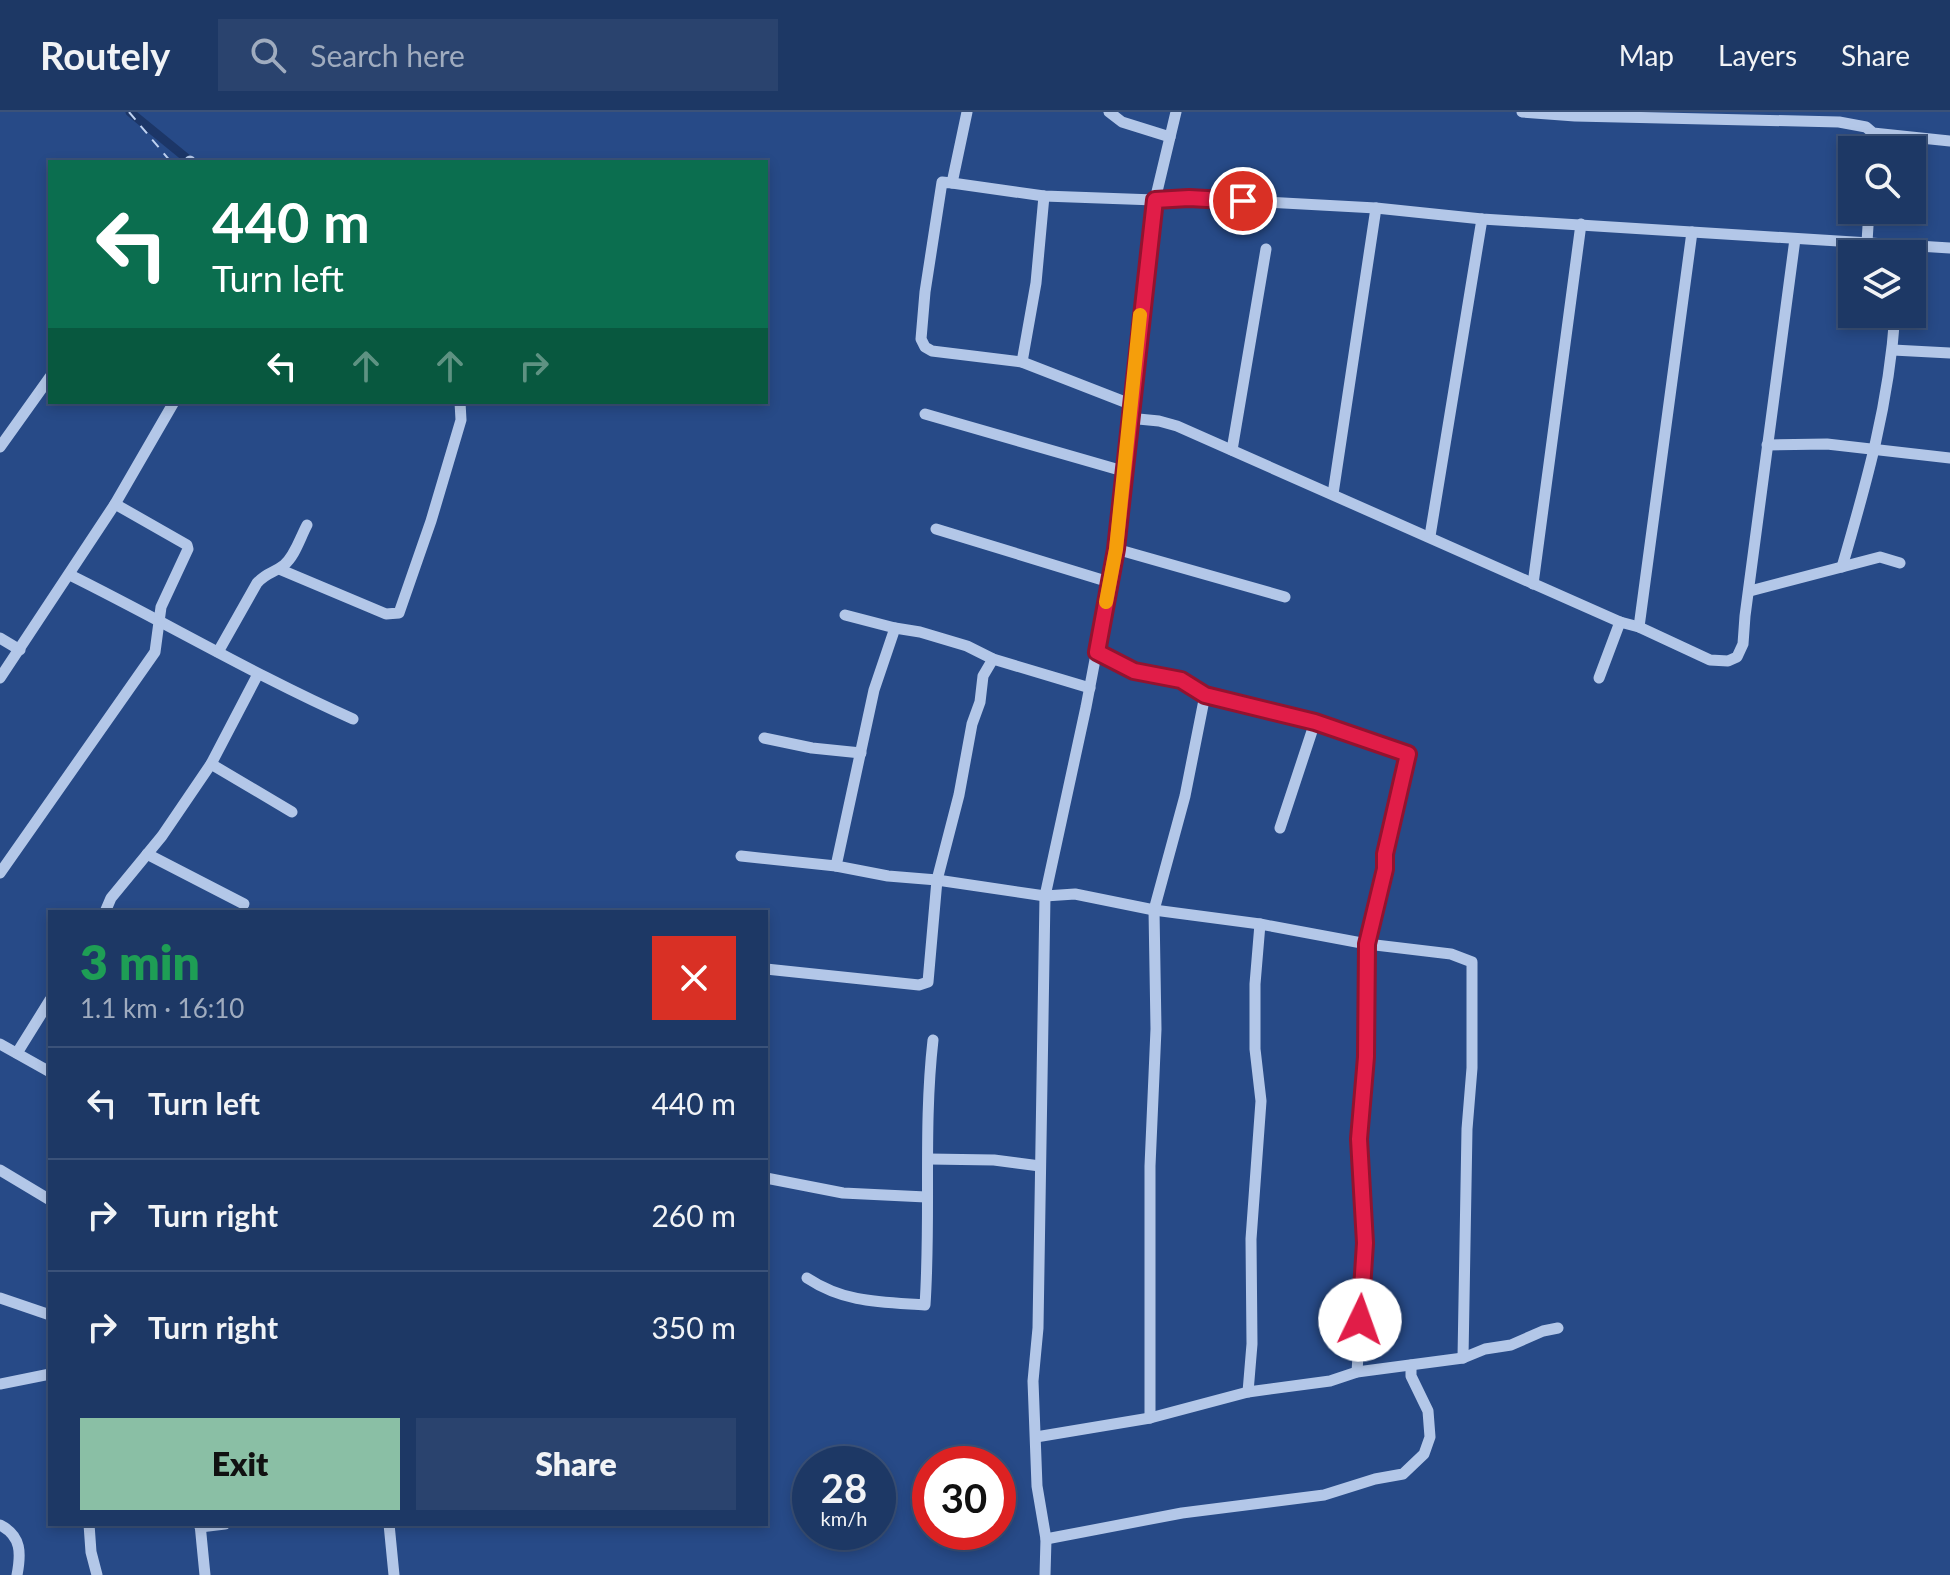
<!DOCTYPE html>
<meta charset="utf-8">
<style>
:root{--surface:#1d3865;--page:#2a436e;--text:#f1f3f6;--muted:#a0acbf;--line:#3b5279;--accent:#8abfa5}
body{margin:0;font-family:Lato,sans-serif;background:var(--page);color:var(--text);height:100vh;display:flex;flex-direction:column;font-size:30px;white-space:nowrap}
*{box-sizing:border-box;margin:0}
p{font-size:26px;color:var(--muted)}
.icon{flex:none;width:44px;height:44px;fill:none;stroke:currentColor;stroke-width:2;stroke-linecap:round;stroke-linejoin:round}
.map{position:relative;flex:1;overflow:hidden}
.drawer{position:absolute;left:48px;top:798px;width:720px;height:616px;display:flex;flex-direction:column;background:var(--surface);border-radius:0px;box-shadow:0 4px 12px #0003,0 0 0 2px var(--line)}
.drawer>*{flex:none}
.banner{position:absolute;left:48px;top:48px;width:720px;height:244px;border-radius:0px;box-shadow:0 4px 12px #0003,0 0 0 2px var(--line);background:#0b6e4f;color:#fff;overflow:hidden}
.controls{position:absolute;left:1838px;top:24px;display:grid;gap:16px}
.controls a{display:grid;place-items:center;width:88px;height:88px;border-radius:0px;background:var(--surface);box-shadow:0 4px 12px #0003,0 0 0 2px var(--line);font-size:40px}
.speed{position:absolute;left:792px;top:1334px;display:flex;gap:16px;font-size:40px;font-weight:700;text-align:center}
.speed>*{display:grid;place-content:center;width:104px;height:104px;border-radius:50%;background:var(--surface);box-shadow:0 4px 12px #0003,0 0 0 2px var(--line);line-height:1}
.speed small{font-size:20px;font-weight:400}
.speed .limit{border:12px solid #d22;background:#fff;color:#111}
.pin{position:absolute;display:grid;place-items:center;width:68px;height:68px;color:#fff;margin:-34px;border:4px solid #fff;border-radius:50%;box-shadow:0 2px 8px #0007}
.me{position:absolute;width:88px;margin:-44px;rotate:3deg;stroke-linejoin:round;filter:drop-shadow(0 0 6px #0008)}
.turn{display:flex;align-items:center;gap:28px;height:168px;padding:0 32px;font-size:36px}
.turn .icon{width:104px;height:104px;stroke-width:2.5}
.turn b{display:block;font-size:56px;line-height:68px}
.lanes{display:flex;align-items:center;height:76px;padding:0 32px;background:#0003;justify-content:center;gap:40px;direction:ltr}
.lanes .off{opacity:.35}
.round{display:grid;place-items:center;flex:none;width:84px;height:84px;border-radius:0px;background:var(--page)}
.headline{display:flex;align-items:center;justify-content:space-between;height:136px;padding:0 32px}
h1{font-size:48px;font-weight:800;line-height:60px;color:#1e9e55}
.button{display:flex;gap:16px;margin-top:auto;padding:16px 32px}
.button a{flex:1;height:92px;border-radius:0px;background:var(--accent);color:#111;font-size:32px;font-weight:800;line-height:92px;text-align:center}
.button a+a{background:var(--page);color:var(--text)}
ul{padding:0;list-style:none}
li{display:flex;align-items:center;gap:24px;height:112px;padding:0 32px;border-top:2px solid var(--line)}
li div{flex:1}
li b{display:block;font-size:30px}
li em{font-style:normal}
header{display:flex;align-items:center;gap:48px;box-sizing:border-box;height:112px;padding:0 40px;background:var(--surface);border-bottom:2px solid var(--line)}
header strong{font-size:38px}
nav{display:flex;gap:44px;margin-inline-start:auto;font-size:28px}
.search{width:560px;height:72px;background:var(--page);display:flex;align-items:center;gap:20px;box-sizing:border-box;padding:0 28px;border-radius:0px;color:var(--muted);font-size:30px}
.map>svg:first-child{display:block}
</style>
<header>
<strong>Routely</strong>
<div class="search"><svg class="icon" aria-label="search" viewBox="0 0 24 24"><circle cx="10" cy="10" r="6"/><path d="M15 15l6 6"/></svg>Search here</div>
<nav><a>Map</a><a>Layers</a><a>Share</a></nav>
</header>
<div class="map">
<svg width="1950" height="1463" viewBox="0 0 1950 1463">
<rect width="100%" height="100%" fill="#274a87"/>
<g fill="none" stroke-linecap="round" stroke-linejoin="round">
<polyline stroke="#1c3667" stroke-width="9" points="130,0 190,49"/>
<polyline stroke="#bed1f0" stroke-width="2" stroke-dasharray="10 8" stroke-linecap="butt" points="129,0 171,50"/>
<g stroke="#b3c7e8" stroke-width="11">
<polyline points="967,0 952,71 942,70 925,180 921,227 925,235 932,239 1022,250 1130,292"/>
<polyline points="1109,0 1122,10 1170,25"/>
<polyline points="1522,0 1575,4 1839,10 1866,15 1873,21 1950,29"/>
<polyline points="1873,21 1873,38"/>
<polyline points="190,49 190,50"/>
<polyline points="952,71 1044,84 1155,88 1189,86 1376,96 1482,107 1950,136"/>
<polyline points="1867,130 1869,98"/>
<polyline points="1893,238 1950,241"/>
<polyline points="1022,250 1036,171 1044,84"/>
<polyline points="925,302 1123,359"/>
<polyline points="1128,306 1159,309 1177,314 1620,510 1639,515 1710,548 1728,549 1737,545 1743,532 1745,504 1795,127"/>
<polyline points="1767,333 1827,332 1950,346"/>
<polyline points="0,335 50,265"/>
<polyline points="1232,338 1266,137"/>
<polyline points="1333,382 1376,96"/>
<polyline points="936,417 1109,470"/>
<polyline points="1430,424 1482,107"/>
<polyline points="1116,437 1285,485"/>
<path d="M1842 455C1867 369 1889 292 1895 202"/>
<polyline points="279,457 386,502 399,501 431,409 461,308 460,290"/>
<path d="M70 463C165 510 256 564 353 607"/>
<polyline points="1533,472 1581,112"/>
<polyline points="1750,479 1880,445 1900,451"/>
<polyline points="845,503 895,516"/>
<polyline points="1639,515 1692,120"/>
<polyline points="0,526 20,538"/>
<path d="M218 540 257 471C267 460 274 461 284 453 295 444 300 426 307 413"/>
<polyline points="1097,540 1134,559 1181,568 1205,583 1315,610 1408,642 1385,742 1385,757 1367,832 1366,945 1359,1027 1365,1131 1357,1260"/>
<polyline points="258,562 211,652 292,700"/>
<polyline points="0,566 115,392 174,290"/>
<polyline points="1599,566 1620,510"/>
<polyline points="1090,576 993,547 967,534 920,520 895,516 874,578 836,754 888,764 937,768 1045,784 1075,782 1154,798 1260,812 1367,832 1451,842 1472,850 1472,956 1467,1017 1463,1246"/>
<polyline points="764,626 812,636 861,641"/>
<polyline points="1280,716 1315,610"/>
<polyline points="147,742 244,792"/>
<polyline points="741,744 836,754"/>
<polyline points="0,761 155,540 161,495 188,437 187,433 115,392"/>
<polyline points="105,800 111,786 162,724 211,652"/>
<polyline points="766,857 919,873 928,870 937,768 959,683 972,612 980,590 983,564 993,547"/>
<polyline points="0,932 50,960"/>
<polyline points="17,941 50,888"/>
<polyline points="929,1047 994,1048 1040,1054"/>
<polyline points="0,1058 50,1088"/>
<polyline points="766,1066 843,1081 926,1085"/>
<path d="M807 1166C845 1191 880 1190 925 1193 931 1104 923 1016 933 928"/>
<polyline points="0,1186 50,1203"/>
<polyline points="0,1272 50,1262"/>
<polyline points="1248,1280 1252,1232 1251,1127 1261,989 1255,937 1255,872 1260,812"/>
<polyline points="1150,1306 1150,1054 1156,917 1154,798 1185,684 1205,583"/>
<polyline points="1036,1325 1150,1306 1248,1280 1330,1269 1357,1260 1463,1246 1485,1237 1511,1233 1543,1219 1558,1216"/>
<polyline points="89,1412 91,1440 97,1463"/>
<polyline points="200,1412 205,1463"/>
<polyline points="389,1412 394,1463"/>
<path d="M0 1413C22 1424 21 1442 17 1463"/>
<polyline points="200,1415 225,1412"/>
<polyline points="1046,1427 1182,1401 1324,1383 1375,1367 1403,1362 1424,1342 1430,1325 1428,1299 1411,1264 1411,1253"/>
<polyline points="1045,1463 1046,1427 1037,1374 1033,1269 1038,1216 1045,784 1086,595 1116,437 1155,88 1176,0"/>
</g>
</g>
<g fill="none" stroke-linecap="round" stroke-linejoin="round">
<defs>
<polyline id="route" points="1243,89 1189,86 1155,88 1116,437 1097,540 1134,559 1181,568 1205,583 1315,610 1408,642 1385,742 1385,757 1367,832 1366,945 1359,1027 1365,1131 1360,1208"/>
</defs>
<use href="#route" stroke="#92132f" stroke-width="20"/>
<use href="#route" stroke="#e11d48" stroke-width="14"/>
<polyline stroke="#f59e0b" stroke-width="14" points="1106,490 1116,437 1140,203"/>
</g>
</svg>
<div class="controls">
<a><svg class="icon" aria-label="search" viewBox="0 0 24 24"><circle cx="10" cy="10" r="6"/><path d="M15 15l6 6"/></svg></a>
<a><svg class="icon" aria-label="layers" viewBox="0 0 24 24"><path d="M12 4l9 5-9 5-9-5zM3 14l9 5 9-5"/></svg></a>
</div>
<div class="speed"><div>28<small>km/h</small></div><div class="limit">30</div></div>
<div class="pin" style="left:1243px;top:89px;background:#d93025"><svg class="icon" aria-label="arrive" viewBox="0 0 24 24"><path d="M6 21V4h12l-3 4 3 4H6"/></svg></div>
<svg class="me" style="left:1360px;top:1208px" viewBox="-20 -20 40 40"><circle r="19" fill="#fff"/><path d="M0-13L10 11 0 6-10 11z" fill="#e11d48"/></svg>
<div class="banner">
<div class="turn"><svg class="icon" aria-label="left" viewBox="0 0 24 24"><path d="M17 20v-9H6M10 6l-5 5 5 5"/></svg><div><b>440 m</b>Turn left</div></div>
<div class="lanes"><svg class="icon" aria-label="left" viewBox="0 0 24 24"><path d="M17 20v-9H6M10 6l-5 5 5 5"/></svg><svg class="icon off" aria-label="ahead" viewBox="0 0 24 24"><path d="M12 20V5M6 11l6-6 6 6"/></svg><svg class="icon off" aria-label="ahead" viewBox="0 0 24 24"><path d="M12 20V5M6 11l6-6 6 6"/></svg><svg class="icon off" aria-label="right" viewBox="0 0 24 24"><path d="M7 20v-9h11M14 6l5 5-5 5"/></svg></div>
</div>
<section class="drawer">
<div class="headline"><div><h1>3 min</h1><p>1.1 km · 16:10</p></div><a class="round" style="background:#d93025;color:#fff"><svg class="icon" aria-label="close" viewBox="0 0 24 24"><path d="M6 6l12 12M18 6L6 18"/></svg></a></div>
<ul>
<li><svg class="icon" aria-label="left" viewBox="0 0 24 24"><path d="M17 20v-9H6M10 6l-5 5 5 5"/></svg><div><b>Turn left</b></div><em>440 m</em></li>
<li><svg class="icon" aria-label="right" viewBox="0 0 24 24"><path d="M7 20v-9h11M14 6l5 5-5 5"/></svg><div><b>Turn right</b></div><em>260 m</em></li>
<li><svg class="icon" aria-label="right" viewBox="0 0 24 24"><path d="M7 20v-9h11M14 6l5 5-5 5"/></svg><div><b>Turn right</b></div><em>350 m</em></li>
</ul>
<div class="button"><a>Exit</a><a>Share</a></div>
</section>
</div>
